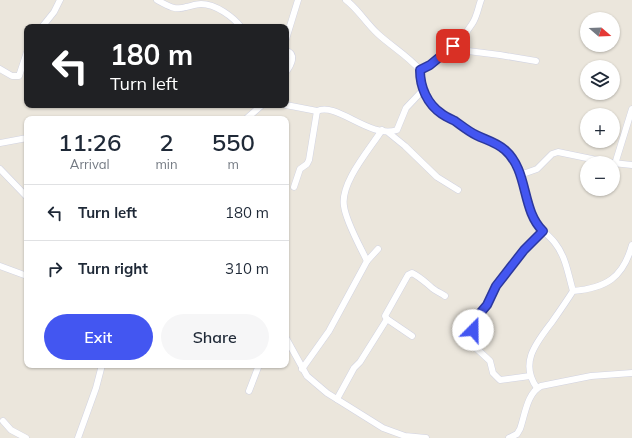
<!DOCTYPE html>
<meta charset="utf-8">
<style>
:root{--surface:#fff;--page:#f6f6f7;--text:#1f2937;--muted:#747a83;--line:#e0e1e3;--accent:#4356f1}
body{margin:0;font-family:Mulish,sans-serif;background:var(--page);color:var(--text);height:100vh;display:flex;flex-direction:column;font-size:15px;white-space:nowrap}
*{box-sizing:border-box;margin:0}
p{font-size:13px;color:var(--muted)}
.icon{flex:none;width:22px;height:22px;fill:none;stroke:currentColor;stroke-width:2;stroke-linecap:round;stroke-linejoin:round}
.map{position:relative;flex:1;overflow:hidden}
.panel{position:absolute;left:24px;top:116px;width:265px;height:252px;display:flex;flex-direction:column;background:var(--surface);border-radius:8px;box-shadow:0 1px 3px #0004}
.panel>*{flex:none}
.guide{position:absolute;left:24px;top:24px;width:265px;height:84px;border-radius:8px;box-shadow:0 1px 3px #0004;background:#202124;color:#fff;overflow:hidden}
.needle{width:26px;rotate:109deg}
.buttons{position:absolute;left:580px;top:12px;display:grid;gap:8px}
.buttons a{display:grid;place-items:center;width:40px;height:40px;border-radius:50%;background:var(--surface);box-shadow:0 1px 3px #0004;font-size:20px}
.pin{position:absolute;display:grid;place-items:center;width:34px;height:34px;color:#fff;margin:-17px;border-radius:8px;box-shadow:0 2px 6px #0006}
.me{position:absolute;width:44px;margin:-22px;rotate:22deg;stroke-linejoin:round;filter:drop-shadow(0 0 3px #0008)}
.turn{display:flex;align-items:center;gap:14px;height:84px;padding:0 20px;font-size:18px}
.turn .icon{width:52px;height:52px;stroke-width:2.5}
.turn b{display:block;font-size:28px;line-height:34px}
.eta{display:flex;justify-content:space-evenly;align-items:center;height:68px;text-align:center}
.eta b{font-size:24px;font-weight:600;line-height:28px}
.button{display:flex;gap:8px;margin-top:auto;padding:8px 20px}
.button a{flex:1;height:46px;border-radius:24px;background:var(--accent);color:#fff;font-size:16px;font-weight:600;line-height:46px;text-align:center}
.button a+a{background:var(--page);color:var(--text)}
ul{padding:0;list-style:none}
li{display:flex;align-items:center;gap:12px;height:56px;padding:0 20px;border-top:1px solid var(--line)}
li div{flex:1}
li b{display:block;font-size:15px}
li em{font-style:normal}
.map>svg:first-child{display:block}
</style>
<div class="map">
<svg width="632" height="438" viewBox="0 0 632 438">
<rect width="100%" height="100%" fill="#ebe6dc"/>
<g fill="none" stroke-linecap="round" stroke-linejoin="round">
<defs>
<g id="minor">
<path d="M157 0C166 5 175 11 186 7 191 6 196 4 201 4 216 4 233 17 241 27"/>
<path d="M346 0C358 9 366 23 378 34 391 46 408 56 420 70 421 88 427 104 442 114 446 117 451 119 456 122 463 126 469 132 476 135 487 140 497 143 505 151 524 168 523 196 533 218 538 228 548 234 555 243 566 257 568 274 573 291"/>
<polyline points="42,27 54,12 60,0"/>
<polyline points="286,39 298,0"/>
<polyline points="453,46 468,51 500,55 536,61"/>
<path d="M286 51C297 54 291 65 286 72"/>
<polyline points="0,69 12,76 19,76 27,52"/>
<path d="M420 70C440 60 460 43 472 24 477 17 478 8 481 0"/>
<path d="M286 105 317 111C338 102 369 139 397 130L406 108 423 90"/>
<polyline points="246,119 262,105"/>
<polyline points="389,133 405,146 437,177 458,190"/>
<polyline points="0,143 27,138"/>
<polyline points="613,163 632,165"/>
<polyline points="615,164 632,109"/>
<polyline points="0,169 27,197"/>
<polyline points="520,175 537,169 552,154 558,152 611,163"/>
<polyline points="294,187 300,169 307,164 309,160 317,111"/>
<path d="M367 261C360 246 346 222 344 206 340 183 369 150 382 130"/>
<polyline points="0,266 27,276"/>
<path d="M412 336 387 319 385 316 408 275 412 273C420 277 425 282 431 287 435 291 441 293 445 296"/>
<polyline points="286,338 307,376 327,393 383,428 405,436 426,438"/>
<polyline points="302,369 329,331 367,261 378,249"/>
<polyline points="530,376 500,380 493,373 490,361 476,348 473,337 474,322 478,314 487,305 491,300 494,289 499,282 524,250 543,231"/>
<path d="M537 388C519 363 536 343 552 322 559 312 566 302 573 291 606 288 623 278 632 245"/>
<polyline points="249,391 259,365"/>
<polyline points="337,399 354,368 360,362 387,319"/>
<polyline points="3,421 11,430 26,438"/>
<polyline points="78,438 96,388 102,365"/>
<path d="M509 438 517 434 520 429C525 415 527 393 541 386L591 376 632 373"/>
</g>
</defs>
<use href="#minor" stroke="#d1d3e2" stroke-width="7"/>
<use href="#minor" stroke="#fff" stroke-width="6"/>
</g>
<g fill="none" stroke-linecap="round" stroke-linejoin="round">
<defs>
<path id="route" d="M453 46 430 65 420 70C420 87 427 104 442 114 446 117 451 119 455 121 462 126 468 131 476 135 486 140 496 142 505 150 529 171 521 210 543 231L524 250 496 286 487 305 476 318 473 330"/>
</defs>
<use href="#route" stroke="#2c389d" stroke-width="10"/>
<use href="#route" stroke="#4356f1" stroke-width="7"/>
</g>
</svg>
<div class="buttons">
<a><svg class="needle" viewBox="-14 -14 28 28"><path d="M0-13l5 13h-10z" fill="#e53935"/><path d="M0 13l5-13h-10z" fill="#747a83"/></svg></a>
<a><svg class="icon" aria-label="layers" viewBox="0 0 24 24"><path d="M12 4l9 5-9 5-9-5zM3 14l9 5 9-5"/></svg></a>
<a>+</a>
<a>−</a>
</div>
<div class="pin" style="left:453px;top:46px;background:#d93025"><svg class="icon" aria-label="arrive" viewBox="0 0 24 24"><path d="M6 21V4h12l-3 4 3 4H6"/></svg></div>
<svg class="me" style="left:473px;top:330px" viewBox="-20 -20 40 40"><circle r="19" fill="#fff"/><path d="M0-13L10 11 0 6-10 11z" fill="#4356f1"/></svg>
<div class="guide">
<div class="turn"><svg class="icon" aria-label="left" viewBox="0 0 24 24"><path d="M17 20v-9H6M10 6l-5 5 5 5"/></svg><div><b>180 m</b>Turn left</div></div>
</div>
<section class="panel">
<div class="eta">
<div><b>11:26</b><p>Arrival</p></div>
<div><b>2</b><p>min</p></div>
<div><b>550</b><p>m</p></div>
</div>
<ul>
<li><svg class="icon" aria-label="left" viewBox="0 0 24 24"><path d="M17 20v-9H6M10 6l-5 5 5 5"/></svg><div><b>Turn left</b></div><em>180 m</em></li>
<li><svg class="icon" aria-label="right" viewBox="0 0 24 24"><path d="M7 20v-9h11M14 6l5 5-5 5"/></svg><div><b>Turn right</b></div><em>310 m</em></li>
</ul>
<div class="button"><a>Exit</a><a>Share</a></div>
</section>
</div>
